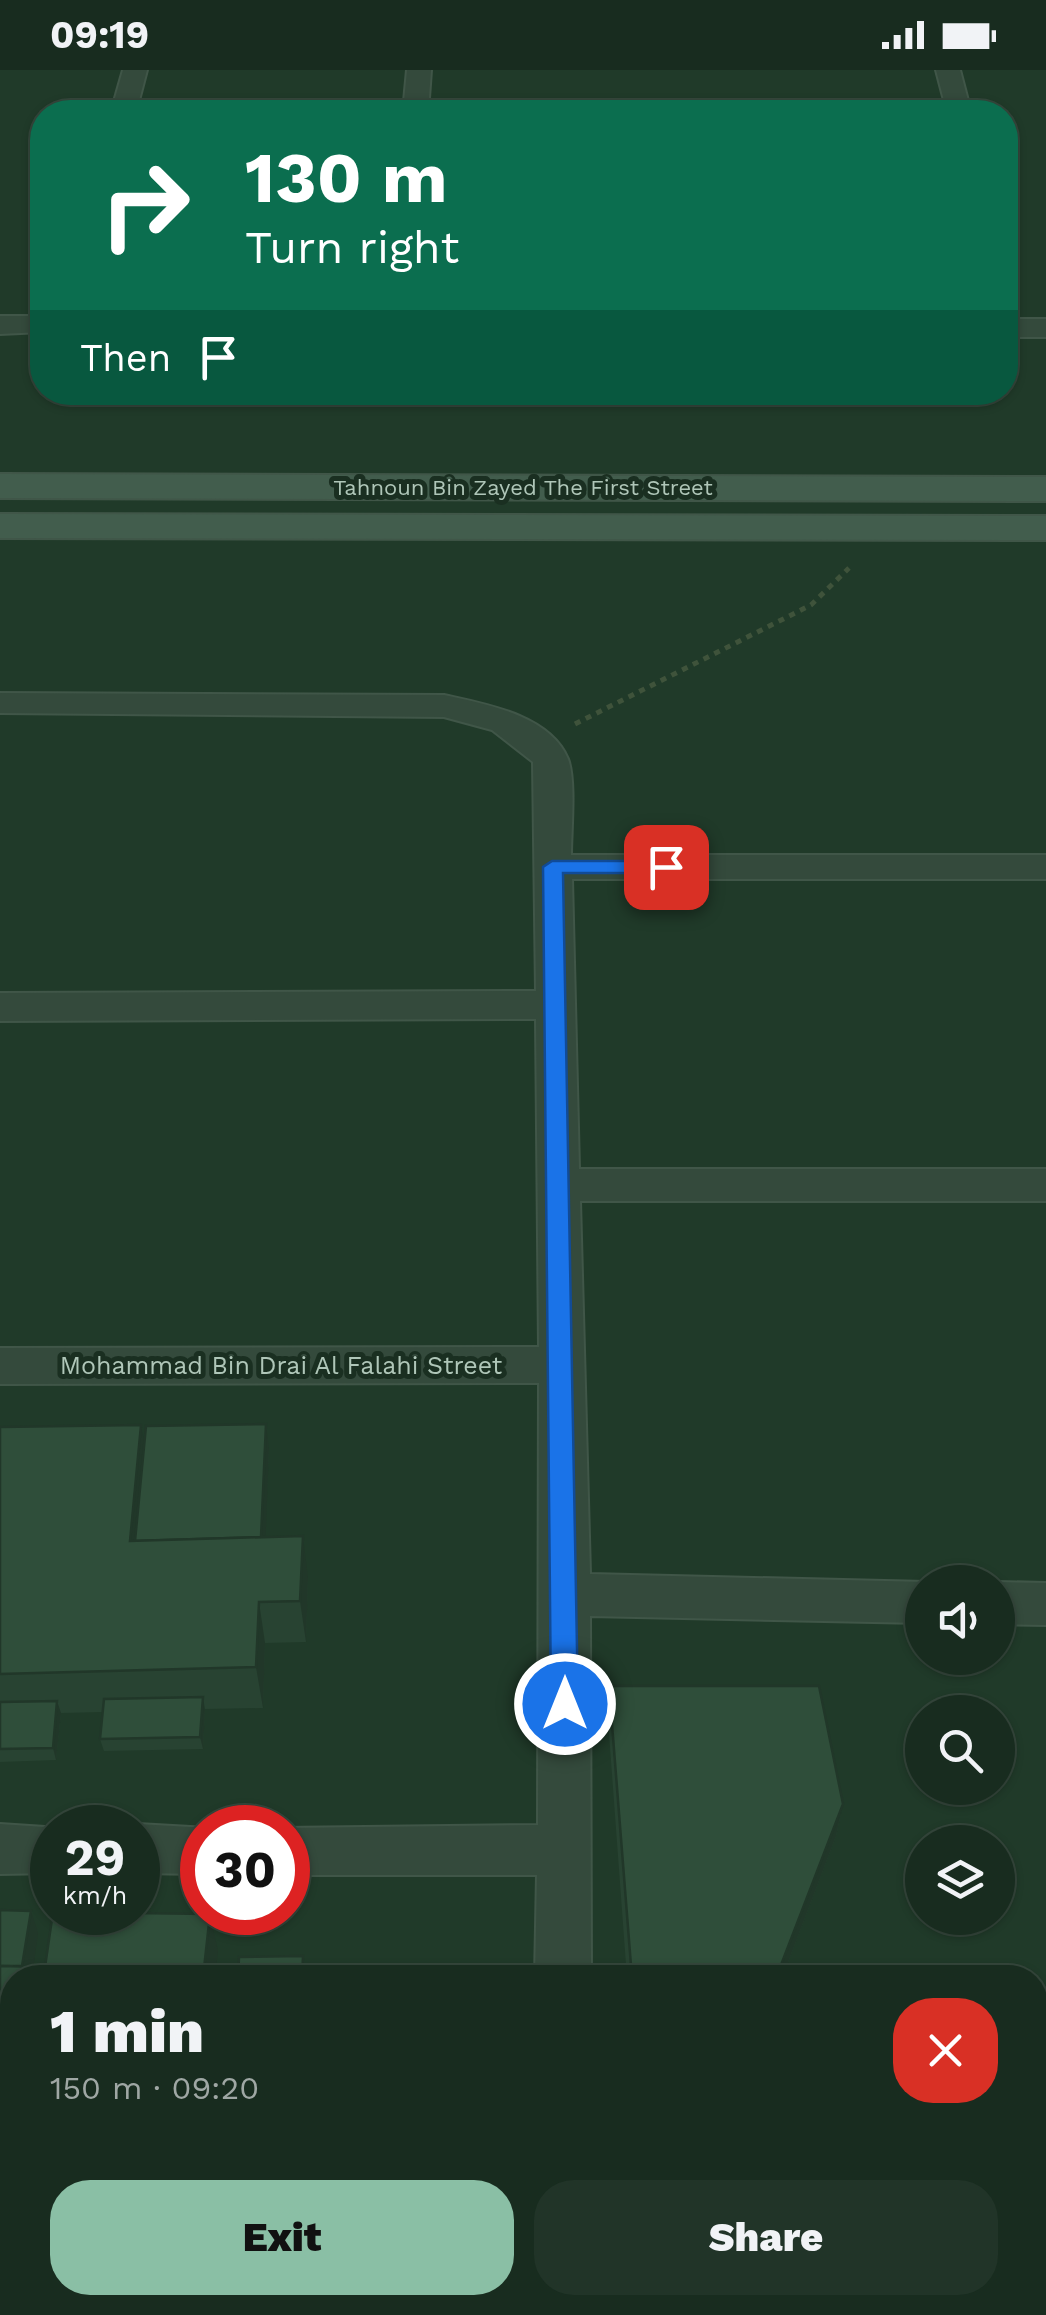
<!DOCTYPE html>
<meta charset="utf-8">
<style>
:root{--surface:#182c1f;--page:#213428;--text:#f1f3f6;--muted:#9fa7a4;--line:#36483d;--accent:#8abfa5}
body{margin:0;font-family:"Work Sans",sans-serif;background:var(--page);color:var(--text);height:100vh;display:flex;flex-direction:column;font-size:38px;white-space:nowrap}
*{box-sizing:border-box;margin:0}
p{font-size:32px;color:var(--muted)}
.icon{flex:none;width:55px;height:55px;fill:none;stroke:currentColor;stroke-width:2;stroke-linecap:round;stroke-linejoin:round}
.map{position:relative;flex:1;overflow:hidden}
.drawer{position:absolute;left:0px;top:1895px;width:1048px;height:350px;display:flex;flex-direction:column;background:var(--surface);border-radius:40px 40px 0 0;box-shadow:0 2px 8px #0004,0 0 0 2px var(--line)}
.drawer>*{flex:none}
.top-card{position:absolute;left:30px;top:30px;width:988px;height:305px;border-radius:40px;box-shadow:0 2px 8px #0004,0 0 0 2px var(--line);background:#0b6e4f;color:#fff;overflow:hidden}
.controls{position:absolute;left:905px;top:1495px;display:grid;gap:20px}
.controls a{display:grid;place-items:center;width:110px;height:110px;border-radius:50%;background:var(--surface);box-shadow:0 2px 8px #0004,0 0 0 2px var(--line);font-size:50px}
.speed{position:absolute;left:30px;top:1735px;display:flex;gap:20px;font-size:50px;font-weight:700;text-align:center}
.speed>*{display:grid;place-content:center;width:130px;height:130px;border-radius:50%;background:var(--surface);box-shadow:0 2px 8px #0004,0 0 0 2px var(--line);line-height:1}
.speed small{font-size:25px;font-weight:400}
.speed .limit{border:15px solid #d22;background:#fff;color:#111}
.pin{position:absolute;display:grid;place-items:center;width:85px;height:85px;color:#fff;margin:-42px;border-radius:20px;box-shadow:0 5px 15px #0006}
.me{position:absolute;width:110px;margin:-55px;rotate:0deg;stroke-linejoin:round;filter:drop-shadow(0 0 8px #0008)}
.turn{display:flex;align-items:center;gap:35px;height:210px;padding:0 50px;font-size:45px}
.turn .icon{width:130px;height:130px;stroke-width:2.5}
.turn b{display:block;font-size:70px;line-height:85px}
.then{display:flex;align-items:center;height:95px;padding:0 50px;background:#0003;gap:20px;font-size:38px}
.round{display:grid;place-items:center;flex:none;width:105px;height:105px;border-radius:40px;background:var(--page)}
.headline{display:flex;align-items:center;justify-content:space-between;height:170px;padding:0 50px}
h1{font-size:60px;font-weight:800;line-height:75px}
.action{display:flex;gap:20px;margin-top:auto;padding:20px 50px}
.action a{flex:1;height:115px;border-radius:40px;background:var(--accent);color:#111;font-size:40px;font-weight:800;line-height:115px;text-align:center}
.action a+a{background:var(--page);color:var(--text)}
.status{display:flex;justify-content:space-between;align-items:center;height:70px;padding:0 50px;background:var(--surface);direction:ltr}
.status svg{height:28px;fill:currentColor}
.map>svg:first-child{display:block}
</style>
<div class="status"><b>09:19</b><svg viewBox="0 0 49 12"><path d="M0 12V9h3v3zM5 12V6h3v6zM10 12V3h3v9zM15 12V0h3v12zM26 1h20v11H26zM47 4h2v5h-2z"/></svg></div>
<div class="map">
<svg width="1046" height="2245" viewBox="0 0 1046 2245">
<rect width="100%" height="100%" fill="#203a29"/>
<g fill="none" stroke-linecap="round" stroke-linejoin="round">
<defs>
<g id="street">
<polygon points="123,0 147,0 136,42 111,42"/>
<polygon points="407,0 431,0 428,42 403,42"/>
<polygon points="936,0 960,0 971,42 947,42"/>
<polygon points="0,246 42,246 42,262 0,264"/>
<rect x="1005" y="249" width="41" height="18"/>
<path d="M0 623 444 625C485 634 550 645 568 689 576 710 571 761 571 785H1046V809H572L579 1099H1046V1131H580L590 1504 926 1512H922V1553L590 1546 591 1908H535L537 1805H288V1758H282L538 1755 539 1313 0 1314V1278L539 1277 536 949 0 951V923L536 921 533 692 492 660 444 647 0 643Z"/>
<polygon points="996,1512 998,1512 1046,1513 1046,1555 998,1554"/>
<polygon points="0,1754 60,1758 52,1758 52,1803 0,1804"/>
<polygon points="138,1754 208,1758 202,1758 202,1804 138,1803 138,1758 130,1758"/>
<rect x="1035" y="2079" width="11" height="58"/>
<rect x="535" y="2232" width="60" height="13"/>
</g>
<g id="secondary">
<polygon points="0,404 1046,407 1046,431 0,428"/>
<polygon points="0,444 1046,446 1046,470 0,468"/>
</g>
</defs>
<use href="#street" stroke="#405648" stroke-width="4"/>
<use href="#secondary" stroke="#405648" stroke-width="4"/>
<polyline stroke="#3f533b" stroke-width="5" stroke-dasharray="6 6" stroke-linecap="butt" points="575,654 811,535 849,498"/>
<use href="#street" fill="#344a3c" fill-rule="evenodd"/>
<use href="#secondary" fill="#425d4d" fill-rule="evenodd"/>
</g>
<g fill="#284332">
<polygon points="0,1357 144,1372 269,1379 265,1467 308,1508 306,1572 265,1573 263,1638 205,1639 203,1679 104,1681 100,1669 103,1642 61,1643 56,1690 0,1692"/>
<polygon points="609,1616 843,1734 836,1766 782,1908 627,1908 608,1650"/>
</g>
<g fill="#213729">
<polygon points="266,1354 269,1379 264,1509 260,1484"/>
<polygon points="141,1355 149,1398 139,1512 130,1471"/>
<polygon points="303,1466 308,1508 306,1572 300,1531"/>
<polygon points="259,1532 265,1573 263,1638 256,1597"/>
<polygon points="203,1627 205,1640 203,1679 200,1667"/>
<polygon points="57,1631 61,1643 56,1690 53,1678"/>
<polygon points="843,1734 836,1766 782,1908 776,1908"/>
<polygon points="31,1841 38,1863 32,1908 20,1908"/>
<polygon points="210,1844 218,1881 215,1908 203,1908"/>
<polygon points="43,2232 61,2232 59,2245 41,2245"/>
</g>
<g fill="#2f4e3a" stroke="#213729" stroke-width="2.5">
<polygon points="266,1354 261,1467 135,1471 146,1356"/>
<polygon points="141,1355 130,1471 303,1466 300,1531 259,1532 256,1597 0,1604 0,1357"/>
<polygon points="609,1616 819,1616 843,1734 776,1908 632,1908"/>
<polygon points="203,1627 200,1667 100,1669 104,1629"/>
<polygon points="57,1631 53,1678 0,1679 0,1632"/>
<polygon points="0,1840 31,1841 22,1896 0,1896"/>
<polygon points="53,1842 210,1844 203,1908 12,1908 12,2232 43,2232 41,2245 0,2245 0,1896 45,1897"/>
<polygon points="303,1886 302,1908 238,1908 239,1887"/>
<polygon points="54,2242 178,2245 53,2245"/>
</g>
<polygon fill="#1a73e8" stroke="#114b97" stroke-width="2.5" points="552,791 666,791 676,797 666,803 563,803 578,1634 574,1643 565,1646 555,1643 551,1634 543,797"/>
<g text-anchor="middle" stroke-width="10" stroke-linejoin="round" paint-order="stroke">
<g font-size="22" fill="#afc6b8" stroke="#1a2f21">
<text x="523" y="425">Tahnoun Bin Zayed The First Street</text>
</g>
<g font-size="25" fill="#afc6b8" stroke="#1a2f21">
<text x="281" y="1304">Mohammad Bin Drai Al Falahi Street</text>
</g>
</g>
</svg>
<div class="controls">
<a><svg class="icon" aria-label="sound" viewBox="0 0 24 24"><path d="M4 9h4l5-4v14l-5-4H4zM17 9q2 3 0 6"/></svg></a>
<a><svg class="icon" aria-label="search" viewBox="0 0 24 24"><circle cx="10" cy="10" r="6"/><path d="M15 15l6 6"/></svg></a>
<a><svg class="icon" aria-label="layers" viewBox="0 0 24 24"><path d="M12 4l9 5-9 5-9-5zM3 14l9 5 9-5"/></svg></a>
</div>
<div class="speed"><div>29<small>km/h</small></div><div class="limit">30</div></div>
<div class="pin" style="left:666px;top:797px;background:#d93025"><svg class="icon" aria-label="arrive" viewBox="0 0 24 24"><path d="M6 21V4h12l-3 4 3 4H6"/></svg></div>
<svg class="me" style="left:565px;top:1634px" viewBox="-20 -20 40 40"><circle r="17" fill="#1a73e8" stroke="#fff" stroke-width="3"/><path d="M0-11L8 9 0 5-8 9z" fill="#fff"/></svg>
<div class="top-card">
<div class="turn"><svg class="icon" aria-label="right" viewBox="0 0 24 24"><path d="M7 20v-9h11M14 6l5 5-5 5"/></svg><div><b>130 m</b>Turn right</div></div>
<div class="then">Then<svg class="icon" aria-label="arrive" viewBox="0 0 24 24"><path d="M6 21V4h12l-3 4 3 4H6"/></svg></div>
</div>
<section class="drawer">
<div class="headline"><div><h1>1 min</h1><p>150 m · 09:20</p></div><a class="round" style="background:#d93025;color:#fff"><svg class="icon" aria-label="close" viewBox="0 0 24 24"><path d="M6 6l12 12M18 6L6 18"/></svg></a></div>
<div class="action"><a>Exit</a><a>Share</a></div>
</section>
</div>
